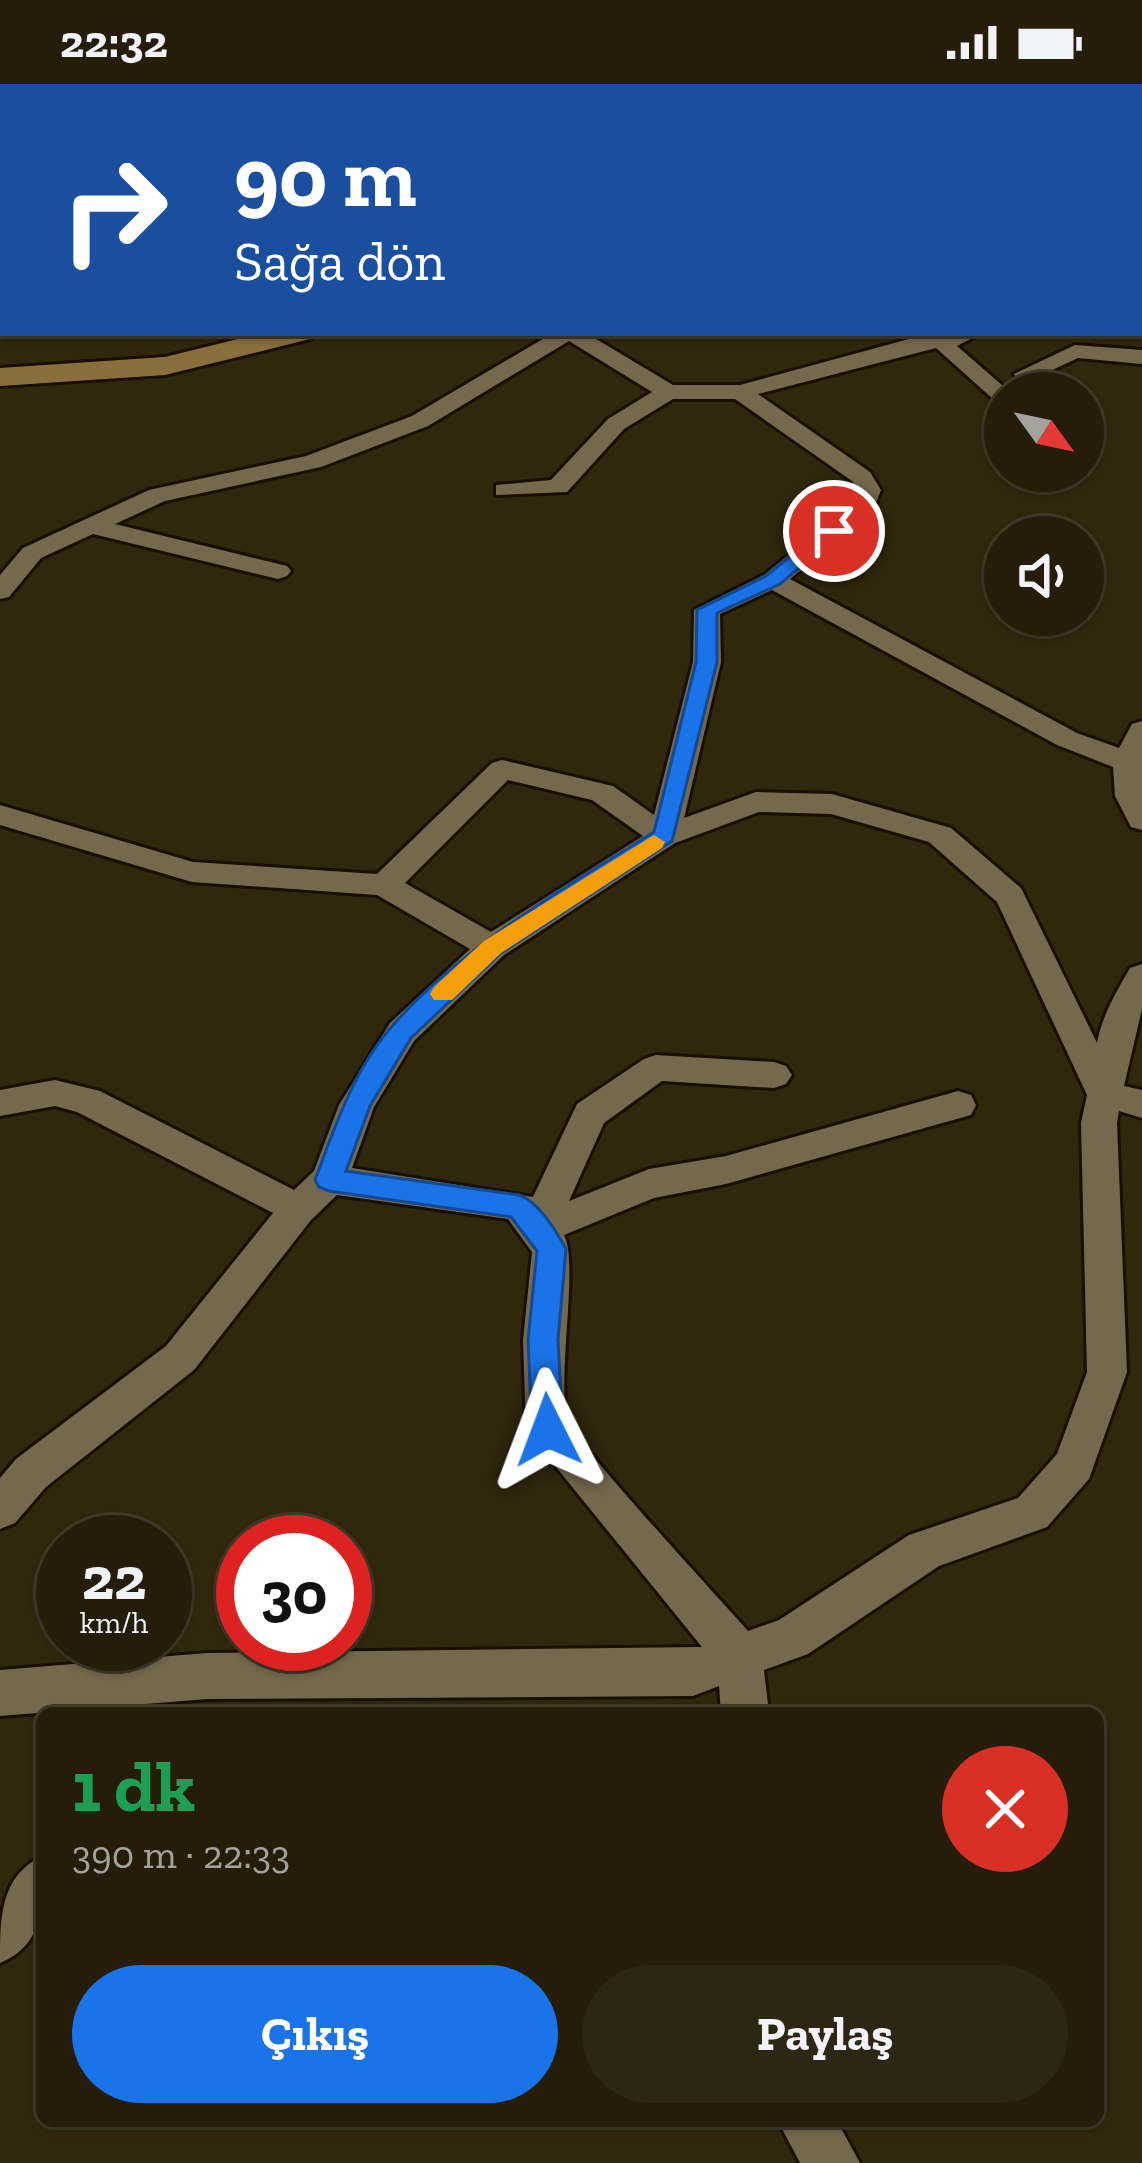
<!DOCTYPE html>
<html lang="tr">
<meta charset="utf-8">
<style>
:root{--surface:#251d0a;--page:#2d2613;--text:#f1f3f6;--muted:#a3a29c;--line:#423b2b;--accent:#1a73e8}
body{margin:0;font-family:"Zilla Slab",serif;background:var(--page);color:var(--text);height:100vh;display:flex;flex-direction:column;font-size:45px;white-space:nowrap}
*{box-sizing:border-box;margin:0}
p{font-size:39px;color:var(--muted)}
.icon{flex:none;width:66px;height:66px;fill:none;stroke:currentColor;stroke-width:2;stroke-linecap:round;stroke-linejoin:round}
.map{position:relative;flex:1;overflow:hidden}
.side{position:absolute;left:36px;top:1623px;width:1068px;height:420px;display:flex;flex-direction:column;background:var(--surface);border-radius:18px;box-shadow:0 3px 9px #0004,0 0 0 3px var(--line)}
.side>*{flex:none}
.top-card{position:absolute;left:0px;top:0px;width:1143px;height:252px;box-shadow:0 3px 9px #0004,0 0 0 3px var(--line);background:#1a4fa0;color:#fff;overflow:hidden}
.needle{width:78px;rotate:123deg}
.tools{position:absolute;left:984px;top:288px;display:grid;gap:24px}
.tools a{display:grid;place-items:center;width:120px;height:120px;border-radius:50%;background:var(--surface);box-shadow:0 3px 9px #0004,0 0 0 3px var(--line);font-size:60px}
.speed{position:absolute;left:36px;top:1431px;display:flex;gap:24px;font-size:60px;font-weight:700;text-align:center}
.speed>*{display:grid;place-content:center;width:156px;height:156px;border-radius:50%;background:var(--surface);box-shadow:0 3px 9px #0004,0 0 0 3px var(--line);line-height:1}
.speed small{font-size:30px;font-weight:400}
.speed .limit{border:18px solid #d22;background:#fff;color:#111}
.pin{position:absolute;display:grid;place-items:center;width:102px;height:102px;color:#fff;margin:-51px;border:6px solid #fff;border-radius:50%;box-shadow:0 3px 12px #0007}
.me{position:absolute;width:132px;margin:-66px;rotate:357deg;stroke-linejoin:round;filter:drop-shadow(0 0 9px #0008)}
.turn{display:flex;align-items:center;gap:42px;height:252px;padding:0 36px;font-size:54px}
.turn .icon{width:156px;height:156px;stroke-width:2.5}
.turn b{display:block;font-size:84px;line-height:102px}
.round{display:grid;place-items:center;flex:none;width:126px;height:126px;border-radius:63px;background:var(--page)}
.headline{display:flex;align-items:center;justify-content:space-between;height:204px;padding:0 36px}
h1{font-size:72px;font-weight:800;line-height:90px;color:#1e9e55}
.primary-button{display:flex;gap:24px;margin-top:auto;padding:24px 36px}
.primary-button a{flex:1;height:138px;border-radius:72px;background:var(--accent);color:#fff;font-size:48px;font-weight:800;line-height:138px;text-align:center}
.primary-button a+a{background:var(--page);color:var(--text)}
.status{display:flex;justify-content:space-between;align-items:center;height:84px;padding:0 60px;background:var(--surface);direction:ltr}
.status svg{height:33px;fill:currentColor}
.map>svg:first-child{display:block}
</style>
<div class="status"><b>22:32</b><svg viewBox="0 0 49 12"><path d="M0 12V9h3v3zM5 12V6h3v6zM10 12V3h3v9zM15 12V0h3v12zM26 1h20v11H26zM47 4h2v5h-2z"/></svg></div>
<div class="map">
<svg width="1142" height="2079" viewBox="0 0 1142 2079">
<rect width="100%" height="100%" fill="#31270d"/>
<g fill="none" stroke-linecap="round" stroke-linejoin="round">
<defs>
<g id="street">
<polygon points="0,0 10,0 0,7"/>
<polygon points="1127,0 1142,0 1142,8 1140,3"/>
<rect x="1140" y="218" width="2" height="13"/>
<path d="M553 249H586L673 301H740L931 249H982L957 262 1011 309H1005V316L993 315 936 264 758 310 870 388 881 406 873 427 790 495 1077 649 1119 664 1132 640 1142 637V746L1131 743 1115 712 1113 683 1057 661 772 506 720 530 721 578 684 734 756 708 832 710 951 744 1021 804 1097 959C1102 932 1116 908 1130 884L1142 880V925L1124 1002 1142 1006V1034L1119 1027 1117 1039 1127 1288 1089 1395 1047 1443 939 1482 808 1570 764 1586 769 1629H721L719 1602 693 1612 207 1615 0 1632V1586L207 1569 702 1563 526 1346 523 1256 532 1168 508 1135 337 1111 311 1136 194 1286 46 1403 15 1439 0 1445V1394L16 1375 166 1262 273 1129 77 1028 55 1022 0 1032V1006L55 996 100 1007 294 1106 314 1087 339 1021 390 939 470 865 377 811 192 798 0 741V721L193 778 377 790 492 679 502 676 613 702 654 731 693 578 694 526 764 491 853 419 857 406 852 397 735 315H673L624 345 567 408 496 411V401L551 396 608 335 652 308 569 257 428 342 321 383 165 417 115 440 287 482 291 487 287 492 278 495 93 450 41 474 9 513 0 515V491L23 464 149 406 306 372 412 332ZM508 696 592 716 643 752 491 848 405 799ZM759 728 831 730 929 758 997 818 1087 1011 1081 1039 1087 1288 1057 1370 1018 1414 909 1451 779 1536 748 1547C722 1517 572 1356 567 1335 557 1291 579 1178 564 1151L654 1114 726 1100 971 1031 976 1021 971 1011 958 1007 726 1072 649 1085 569 1117 604 1039 662 997 774 1004 786 1000 792 991 786 982 774 978 656 971 644 975 577 1020 533 1113 352 1084 374 1023 414 957 504 871 675 759Z"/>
<polygon points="1075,261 1142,266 1142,280 1078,274 1033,295 1017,295 1014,290"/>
<path d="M42 1772C42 1816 48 1859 0 1879 0 1833 0 1793 42 1772Z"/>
<polygon points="778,2037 837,2037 860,2079 800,2079"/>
</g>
<g id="secondary">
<rect x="1140" y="98" width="2" height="16"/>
<polygon points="0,205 3,206 3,224 0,223"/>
<polygon points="262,249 314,249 310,255 165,291 0,302 0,284 165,273"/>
</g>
</defs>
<use href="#street" stroke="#190f00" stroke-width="6"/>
<use href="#secondary" stroke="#190f00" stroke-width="6"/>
<use href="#street" fill="#74694d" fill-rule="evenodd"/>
<use href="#secondary" fill="#8b6e3d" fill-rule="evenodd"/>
</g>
<path fill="#1a73e8" stroke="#114b97" stroke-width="3" d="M827 443 843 447 780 500 717 529V578L672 757 501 869 411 954 370 1022 346 1087 519 1111C539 1118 556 1147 566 1165L558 1256 563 1346 559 1356 548 1360 536 1356 532 1346 528 1256 537 1167 511 1133 329 1107 319 1103 315 1096C335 1042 355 983 394 940 466 859 564 805 654 748L696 578 697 526 766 492Z"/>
<polygon fill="#f59e0b" points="654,751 665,758 662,764 501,869 452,916 434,916 430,910 434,903 484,857"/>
</svg>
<div class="tools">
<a><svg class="needle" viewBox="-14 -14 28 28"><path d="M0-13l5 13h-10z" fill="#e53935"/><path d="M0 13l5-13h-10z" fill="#a3a29c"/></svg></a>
<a><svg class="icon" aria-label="sound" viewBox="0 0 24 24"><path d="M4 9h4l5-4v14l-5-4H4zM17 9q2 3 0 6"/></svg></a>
</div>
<div class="speed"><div>22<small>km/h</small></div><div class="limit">30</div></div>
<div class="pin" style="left:834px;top:447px;background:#d93025"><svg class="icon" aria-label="arrive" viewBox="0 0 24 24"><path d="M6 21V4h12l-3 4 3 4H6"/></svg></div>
<svg class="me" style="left:548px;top:1346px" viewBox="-20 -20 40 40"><path d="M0-17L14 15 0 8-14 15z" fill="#1a73e8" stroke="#fff" stroke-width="4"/></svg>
<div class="top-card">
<div class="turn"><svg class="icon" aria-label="right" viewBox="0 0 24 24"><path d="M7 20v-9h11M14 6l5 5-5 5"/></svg><div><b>90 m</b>Sağa dön</div></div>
</div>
<section class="side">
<div class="headline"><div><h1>1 dk</h1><p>390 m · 22:33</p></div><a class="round" style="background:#d93025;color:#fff"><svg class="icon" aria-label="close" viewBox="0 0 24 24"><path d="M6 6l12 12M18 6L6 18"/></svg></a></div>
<div class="primary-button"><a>Çıkış</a><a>Paylaş</a></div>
</section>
</div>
